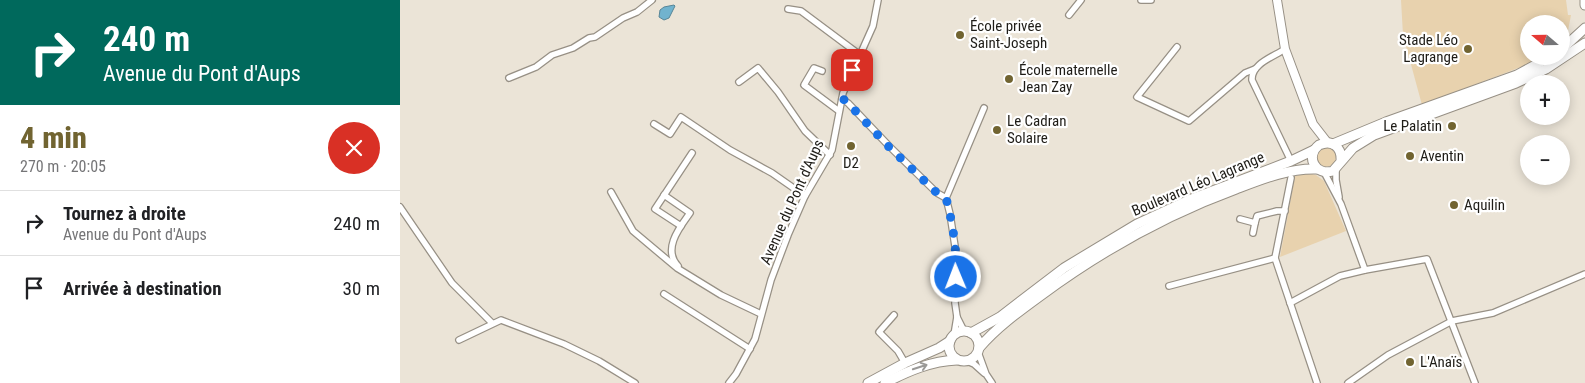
<!DOCTYPE html>
<html lang="fr">
<meta charset="utf-8">
<style>
:root{--surface:#fff;--page:#f2f2f2;--text:#202124;--muted:#757577;--line:#e0e0e0;--accent:#716431}
body{margin:0;font-family:"Roboto Condensed",sans-serif;background:var(--page);color:var(--text);height:100vh;display:flex;flex-direction:column;font-size:19px;white-space:nowrap}
*{box-sizing:border-box;margin:0}
p{font-size:16px;color:var(--muted)}
.icon{flex:none;width:28px;height:28px;fill:none;stroke:currentColor;stroke-width:2;stroke-linecap:round;stroke-linejoin:round}
.map{position:relative;flex:1;overflow:hidden}
.side{display:flex;flex-direction:column;background:var(--surface);width:400px}
.side>*{flex:none}
.banner{background:#00695c;color:#fff;overflow:hidden}
.needle{width:32px;rotate:290deg}
.controls{position:absolute;left:1120px;top:15px;display:grid;gap:10px}
.controls a{display:grid;place-items:center;width:50px;height:50px;border-radius:50%;background:var(--surface);box-shadow:0 2px 12px #0003;font-size:25px}
.pin{position:absolute;display:grid;place-items:center;width:42px;height:42px;color:#fff;margin:-21px;border-radius:10px;box-shadow:0 2px 8px #0006}
.me{position:absolute;width:55px;margin:-28px;rotate:359deg;stroke-linejoin:round;filter:drop-shadow(0 0 4px #0008)}
.turn{display:flex;align-items:center;gap:18px;height:105px;padding:0 20px;font-size:22px}
.turn .icon{width:65px;height:65px;stroke-width:2.5}
.turn b{display:block;font-size:35px;line-height:42px}
.round{display:grid;place-items:center;flex:none;width:52px;height:52px;border-radius:26px;background:var(--page)}
.headline{display:flex;align-items:center;justify-content:space-between;height:85px;padding:0 20px}
h1{font-size:30px;font-weight:800;line-height:38px;color:var(--accent)}
ul{padding:0;list-style:none}
li{display:flex;align-items:center;gap:15px;height:65px;padding:0 20px;border-top:1px solid var(--line)}
li div{flex:1}
li b{display:block;font-size:19px}
li em{font-style:normal}
main{display:flex;flex:1;min-height:0}
.map>svg:first-child{display:block}
</style>
<main>
<section class="side">
<div class="banner">
<div class="turn"><svg class="icon" aria-label="right" viewBox="0 0 24 24"><path d="M7 20v-9h11M14 6l5 5-5 5"/></svg><div><b>240 m</b>Avenue du Pont d'Aups</div></div>
</div>
<div class="headline"><div><h1>4 min</h1><p>270 m · 20:05</p></div><a class="round" style="background:#d93025;color:#fff"><svg class="icon" aria-label="close" viewBox="0 0 24 24"><path d="M6 6l12 12M18 6L6 18"/></svg></a></div>
<ul>
<li><svg class="icon" aria-label="right" viewBox="0 0 24 24"><path d="M7 20v-9h11M14 6l5 5-5 5"/></svg><div><b>Tournez à droite</b><p>Avenue du Pont d'Aups</p></div><em>240 m</em></li>
<li><svg class="icon" aria-label="arrive" viewBox="0 0 24 24"><path d="M6 21V4h12l-3 4 3 4H6"/></svg><div><b>Arrivée à destination</b></div><em>30 m</em></li>
</ul>
</section>
<div class="map">
<svg width="1185" height="383" viewBox="0 0 1185 383">
<rect width="100%" height="100%" fill="#ebe4d7"/>
<g fill="#e8d2ae">
<polygon points="1001,0 1166,0 1168,15 1171,15 1167,36 1161,43 1161,24 1129,24 1129,56 1142,56 1131,63 1022,105 1003,35"/>
<circle cx="926" cy="157" r="10"/>
<polygon points="908,173 916,175 924,181 946,231 880,257 895,176"/>
</g>
<polygon fill="#71b3ce" stroke="#588697" points="274,5 275,6 269,18 264,20 259,17 260,10 264,7"/>
<g fill="none" stroke-linecap="round" stroke-linejoin="round">
<defs>
<g id="minor">
<polyline points="741,0 751,0"/>
<polyline points="388,9 401,11 460,55"/>
<polyline points="669,15 681,0"/>
<polyline points="777,47 737,97 789,121 845,73 855,69"/>
<path d="M885 49C873 57 851 64 852 80L891 161"/>
<polyline points="422,71 414,68 404,85 439,111"/>
<polyline points="109,78 136,67 152,55 173,48 189,38 195,37 223,18 237,12 252,0"/>
<polyline points="339,82 358,68 378,92 405,131 430,155"/>
<polyline points="442,99 448,103 489,146 537,193 546,198 550,214 557,259 555,303 557,317 554,335"/>
<polyline points="254,124 270,134 281,117 330,150 372,173 405,196"/>
<polyline points="936,169 936,180 939,197"/>
<polyline points="924,172 941,204 965,270"/>
<polyline points="891,178 875,258 917,383"/>
<polyline points="211,192 233,231 277,268 321,295 361,314"/>
<path d="M264 195 290 213C280 227 262 249 278 266"/>
<polyline points="546,198 584,108"/>
<polyline points="0,207 52,283 92,323"/>
<polyline points="840,219 855,223 857,216 877,211 885,211"/>
<polyline points="281,226 255,209 292,153"/>
<polyline points="853,233 855,223"/>
<polyline points="769,286 875,258"/>
<polyline points="264,294 350,349"/>
<polyline points="890,303 940,276 965,270 1027,259 1075,383"/>
<polyline points="494,315 479,332 498,351 505,363"/>
<polyline points="557,317 564,331"/>
<polyline points="59,340 101,320 164,344 199,361 235,383"/>
<polyline points="578,352 586,374 592,383"/>
<polyline points="567,361 574,364 584,373"/>
<polyline points="329,383 336,374 355,339 371,280 388,235 405,196 432,150 443,93 473,26 478,0"/>
<polyline points="948,383 988,355 1052,321 1093,313 1185,274"/>
</g>
<polyline id="tertiary" points="877,0 885,49 913,124 927,142"/>
<g id="secondary">
<polyline points="1185,0 1185,5"/>
<polyline points="1161,50 1185,28"/>
<polyline points="933,144 986,122 1117,75 1152,56"/>
<path d="M941 161C942 147 932 139 919 145 905 156 915 176 933 171L953 148 974 135 1116 83 1146 69 1185 43"/>
<circle cx="564" cy="346" r="15"/>
<polyline points="571,333 600,317 664,268 737,224 789,200 891,161 914,150"/>
<path d="M579 348C596 328 618 312 640 296 701 251 765 215 836 189 862 179 889 168 917 169"/>
<polyline points="468,383 505,363 539,348 550,341"/>
<path d="M485 383C508 371 531 361 557 360"/>
</g>
</defs>
<use href="#minor" stroke="#979085" stroke-width="8"/>
<use href="#tertiary" stroke="#979085" stroke-width="10"/>
<use href="#secondary" stroke="#979085" stroke-width="11"/>
<use href="#minor" stroke="#fff" stroke-width="5.5"/>
<use href="#tertiary" stroke="#fff" stroke-width="8"/>
<use href="#secondary" stroke="#fff" stroke-width="9"/>
</g>
<defs><path id="oneway-shaft" d="M-6 0H5M1.5-3L5.5 0L1.5 3" fill="none" stroke-width="1.6" stroke-linecap="round" stroke-linejoin="round" transform="scale(1.25)"/></defs>
<use stroke="#9a9997" href="#oneway-shaft" transform="translate(520 367) rotate(-18)"/>
<g fill="none" stroke-linecap="round" stroke-linejoin="round">
<path stroke="#1a73e8" stroke-width="9" stroke-dasharray="0 16.2" d="M452 70 445 86 442 98 448 103 488 146 537 193 546 198C553 224 557 251 556 277"/>
</g>
<g fill="#716431" stroke="#fff" stroke-width="2">
<circle cx="560" cy="35" r="5"/>
<circle cx="1068" cy="49" r="5"/>
<circle cx="609" cy="79" r="5"/>
<circle cx="1052" cy="126" r="5"/>
<circle cx="597" cy="130" r="5"/>
<circle cx="451" cy="146" r="5"/>
<circle cx="1010" cy="156" r="5"/>
<circle cx="1054" cy="205" r="5"/>
<circle cx="1010" cy="362" r="5"/>
</g>
<g text-anchor="middle" stroke-width="4.5" stroke-linejoin="round" paint-order="stroke">
<g font-size="15" fill="#1e1c17" stroke="#fff" text-anchor="start">
<text x="570" y="31">École privée<tspan x="570" dy="17">Saint-Joseph</tspan></text>
<text x="1058" y="45" text-anchor="end">Stade Léo<tspan x="1058" dy="17">Lagrange</tspan></text>
<text x="619" y="75">École maternelle<tspan x="619" dy="17">Jean Zay</tspan></text>
<text x="607" y="126">Le Cadran<tspan x="607" dy="17">Solaire</tspan></text>
<text x="1042" y="131" text-anchor="end">Le Palatin</text>
<text x="1020" y="161">Aventin</text>
<text x="451" y="168" text-anchor="middle">D2</text>
<text x="1064" y="210">Aquilin</text>
<text x="1020" y="367">L'Anaïs</text>
</g>
<g font-size="15" fill="#1e1c17" stroke="#fff">
<text transform="translate(798 184) rotate(-23)" y="5">Boulevard Léo Lagrange</text>
<text transform="translate(392 202) rotate(-66)" y="5">Avenue du Pont d'Aups</text>
</g>
</g>
</svg>
<div class="controls">
<a><svg class="needle" viewBox="-14 -14 28 28"><path d="M0-13l5 13h-10z" fill="#e53935"/><path d="M0 13l5-13h-10z" fill="#757577"/></svg></a>
<a>+</a>
<a>−</a>
</div>
<div class="pin" style="left:452px;top:70px;background:#d93025"><svg class="icon" aria-label="arrive" viewBox="0 0 24 24"><path d="M6 21V4h12l-3 4 3 4H6"/></svg></div>
<svg class="me" style="left:556px;top:277px" viewBox="-20 -20 40 40"><circle r="17" fill="#1a73e8" stroke="#fff" stroke-width="3"/><path d="M0-11L8 9 0 5-8 9z" fill="#fff"/></svg>
</div>
</main>
